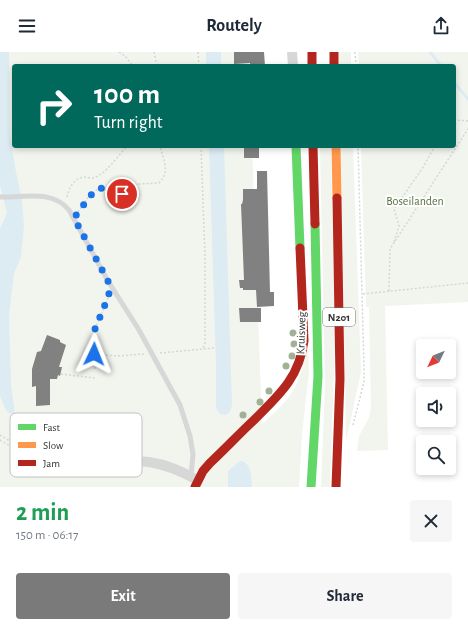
<!DOCTYPE html>
<meta charset="utf-8">
<style>
:root{--surface:#fff;--page:#f6f6f7;--text:#1f2937;--muted:#747a83;--accent:#7a7a7a}
body{margin:0;font-family:"Alegreya Sans",sans-serif;background:var(--page);color:var(--text);height:100vh;display:flex;flex-direction:column;font-size:15px;white-space:nowrap}
*{box-sizing:border-box;margin:0}
p{font-size:13px;color:var(--muted)}
.icon{flex:none;width:22px;height:22px;fill:none;stroke:currentColor;stroke-width:2;stroke-linecap:round;stroke-linejoin:round}
.map{position:relative;height:435px;overflow:hidden}
.sheet{display:flex;flex-direction:column;background:var(--surface);flex:1}
.sheet>*{flex:none}
.banner{position:absolute;left:12px;top:12px;width:444px;height:84px;border-radius:4px;box-shadow:0 2px 6px #0003;background:#00695c;color:#fff;overflow:hidden}
.needle{width:26px;rotate:227deg}
.fabs{position:absolute;left:416px;top:287px;display:grid;gap:8px}
.fabs a{display:grid;place-items:center;width:40px;height:40px;border-radius:4px;background:var(--surface);box-shadow:0 2px 6px #0003;font-size:20px}
.pin{position:absolute;display:grid;place-items:center;width:34px;height:34px;color:#fff;margin:-17px;border:2px solid #fff;border-radius:50%;box-shadow:0 1px 4px #0007}
.me{position:absolute;width:44px;margin:-22px;rotate:2deg;stroke-linejoin:round;filter:drop-shadow(0 0 3px #0008)}
.turn{display:flex;align-items:center;gap:14px;height:84px;padding:0 16px;font-size:18px}
.turn .icon{width:52px;height:52px;stroke-width:2.5}
.turn b{display:block;font-size:28px;line-height:34px}
.round{display:grid;place-items:center;flex:none;width:42px;height:42px;border-radius:4px;background:var(--page)}
.overview{display:flex;align-items:center;justify-content:space-between;height:68px;padding:0 16px}
h1{font-size:24px;font-weight:700;line-height:30px;color:#1e9e55}
.action{display:flex;gap:8px;margin-top:auto;padding:8px 16px}
.action a{flex:1;height:46px;border-radius:4px;background:var(--accent);color:#fff;font-size:16px;font-weight:700;line-height:46px;text-align:center}
.action a+a{background:var(--page);color:var(--text)}
header{display:flex;justify-content:space-between;align-items:center;height:52px;padding:0 16px;background:var(--surface);font-size:18px;font-weight:700}
.map>svg:first-child{display:block}
</style>
<header><svg class="icon" aria-label="menu" viewBox="0 0 24 24"><path d="M4 6h16M4 12h16M4 18h16"/></svg>Routely<svg class="icon" aria-label="share" viewBox="0 0 24 24"><path d="M12 15V3M7 8l5-5 5 5M5 13v7h14v-7"/></svg></header>
<div class="map">
<svg width="468" height="435" viewBox="0 0 468 435">
<rect width="100%" height="100%" fill="#fff"/>
<g fill="#f1f5ed">
<path d="M0 0H249V14H14V94H252L262 372C276 360 291 346 298 329 302 318 305 306 308 295L309 321 302 382 299 435H0Z"/>
<rect x="339" y="0" width="12" height="14"/>
<polygon points="358,0 468,0 468,250 385,254 388,398 357,399 359,384 369,366 371,355 369,255 366,255 361,94 454,94 454,14 359,14"/>
<polygon points="320,94 331,94 335,292 330,435 321,435 325,332"/>
<polygon points="341,94 353,94 361,320 346,389"/>
</g>
<g fill="#ddebf3">
<polygon points="0,0 9,0 10,83 16,120 22,148 24,174 21,205 14,221 9,263 11,332 15,363 7,360 0,344 0,177 7,161 0,133"/>
<rect x="206" y="0" width="15" height="14"/>
<path d="M209 94H224L232 352C231 358 230 361 225 363L220 362 216 356V312Z"/>
<path d="M240 409C252 410 251 426 252 435H228V419Z"/>
</g>
<g fill="none" stroke-linecap="round" stroke-linejoin="round">
<g stroke="#ddebf3" stroke-width="3">
<polyline points="430,0 441,14"/>
<polyline points="454,30 468,47"/>
</g>
</g>
<g fill="#818181">
<polygon points="234,0 264,0 265,14 250,14 250,11 234,12"/>
<polygon points="247,94 259,94 259,106 244,106 244,96 247,96"/>
<polygon points="257,119 267,119 270,240 274,240 274,254 257,255 256,238 243,238 243,236 240,236 239,228 244,228 241,152 242,152 243,148 243,137 257,137"/>
<polygon points="239,256 261,256 261,270 240,270"/>
<polygon points="47,283 60,288 60,290 66,293 59,315 62,315 60,324 58,323 57,327 50,327 50,353 36,354 36,334 32,335 32,317 37,300 41,299"/>
</g>
<g fill="none" stroke-linecap="round" stroke-linejoin="round">
<g stroke="#d6d6d6" stroke-width="1.5" stroke-dasharray="2 2" stroke-linecap="butt">
<polyline points="119,0 125,4 133,14"/>
<polyline points="154,0 157,14"/>
<polyline points="198,0 199,14"/>
<polyline points="355,0 356,14"/>
<polyline points="454,68 468,69"/>
<polyline points="201,94 205,205 205,290 203,297"/>
<path d="M67 145C69 136 73 127 84 125 88 125 92 127 96 125 107 120 119 103 127 94"/>
<path d="M78 160 89 144 99 136 114 138 122 142 132 134 138 132 159 131C171 119 163 108 160 94"/>
<polyline points="394,190 399,174 394,157 422,117 435,94"/>
<polyline points="389,239 390,197 468,77"/>
<polyline points="363,242 468,231"/>
<polyline points="160,301 214,296"/>
<polyline points="94,302 118,304 144,302"/>
<polyline points="95,317 95,277 109,244"/>
<polyline points="61,322 95,326"/>
<polyline points="353,373 364,330 364,317 358,94"/>
<path d="M0 383C27 400 54 412 87 410"/>
<path d="M0 388C31 406 51 418 88 411"/>
</g>
<g stroke="#d7d7d7" stroke-width="5">
<path d="M0 145C23 146 52 137 69 158L108 229 139 278 180 353 190 384 193 402 191 425"/>
<polyline points="94,369 97,410"/>
</g>
<g stroke="#d7d7d7" stroke-width="10">
<polyline points="292,0 293,14"/>
<path d="M97 410C139 408 159 406 197 428"/>
</g>
<g stroke="#63d668" stroke-width="9">
<polyline points="296,94 300,196"/>
<polyline points="311,435 318,324 315,172"/>
</g>
<polyline stroke="#ff974d" stroke-width="9" points="336,94 337,146"/>
<g stroke="#b3261e" stroke-width="9">
<polyline points="312,0 312,14"/>
<polyline points="334,0 334,14"/>
<polyline points="313,94 315,172"/>
<path d="M195 435 203 419 210 411C225 397 239 382 254 368 279 343 299 326 304 289L300 196"/>
<polyline points="336,435 340,327 337,146"/>
</g>
</g>
<g fill="#a2b095">
<circle cx="293" cy="281" r="3.5"/>
<circle cx="294" cy="292" r="3.5"/>
<circle cx="292" cy="304" r="3.5"/>
<circle cx="286" cy="314" r="3.5"/>
<circle cx="269" cy="339" r="3.5"/>
<circle cx="260" cy="350" r="3.5"/>
<circle cx="243" cy="363" r="3.5"/>
</g>
<g fill="none" stroke-linecap="round" stroke-linejoin="round">
<polyline stroke="#1a73e8" stroke-width="7" stroke-dasharray="0 12.6" points="94,302 95,277 109,243 108,229 74,166 90,144 99,136 114,138 122,142"/>
</g>
<g text-anchor="middle" stroke-width="4" stroke-linejoin="round" paint-order="stroke">
<rect fill="#fff" stroke="#707070" stroke-width="1" x="323" y="256" width="32" height="18" rx="3"/>
<g font-size="11" font-weight="bold" fill="#333">
<text x="339" y="269">N201</text>
</g>
<g font-size="12" fill="#56703f" stroke="#fff">
<text x="415" y="153">Boseilanden</text>
</g>
<g font-size="12" fill="#333" stroke="#fff">
<text transform="translate(301 281) rotate(-88)" y="4">Kruisweg</text>
</g>
</g>
<rect x="10" y="361" width="132" height="64" rx="6" fill="#fff" stroke="#c2c2c2" stroke-width="1"/>
<rect x="18" y="372" width="18" height="6" fill="#63d668"/>
<rect x="18" y="390" width="18" height="6" fill="#ff974d"/>
<rect x="18" y="408" width="18" height="6" fill="#b3261e"/>
<g font-size="11" fill="#333">
<text x="43" y="379">Fast</text>
<text x="43" y="397">Slow</text>
<text x="43" y="415">Jam</text>
</g>
</svg>
<div class="fabs">
<a><svg class="needle" viewBox="-14 -14 28 28"><path d="M0-13l5 13h-10z" fill="#e53935"/><path d="M0 13l5-13h-10z" fill="#747a83"/></svg></a>
<a><svg class="icon" aria-label="sound" viewBox="0 0 24 24"><path d="M4 9h4l5-4v14l-5-4H4zM17 9q2 3 0 6"/></svg></a>
<a><svg class="icon" aria-label="search" viewBox="0 0 24 24"><circle cx="10" cy="10" r="6"/><path d="M15 15l6 6"/></svg></a>
</div>
<div class="pin" style="left:122px;top:142px;background:#d93025"><svg class="icon" aria-label="arrive" viewBox="0 0 24 24"><path d="M6 21V4h12l-3 4 3 4H6"/></svg></div>
<svg class="me" style="left:94px;top:302px" viewBox="-20 -20 40 40"><path d="M0-17L14 15 0 8-14 15z" fill="#1a73e8" stroke="#fff" stroke-width="4"/></svg>
<div class="banner">
<div class="turn"><svg class="icon" aria-label="right" viewBox="0 0 24 24"><path d="M7 20v-9h11M14 6l5 5-5 5"/></svg><div><b>100 m</b>Turn right</div></div>
</div>
</div>
<section class="sheet">
<div class="overview"><div><h1>2 min</h1><p>150 m · 06:17</p></div><a class="round"><svg class="icon" aria-label="close" viewBox="0 0 24 24"><path d="M6 6l12 12M18 6L6 18"/></svg></a></div>
<div class="action"><a>Exit</a><a>Share</a></div>
</section>
